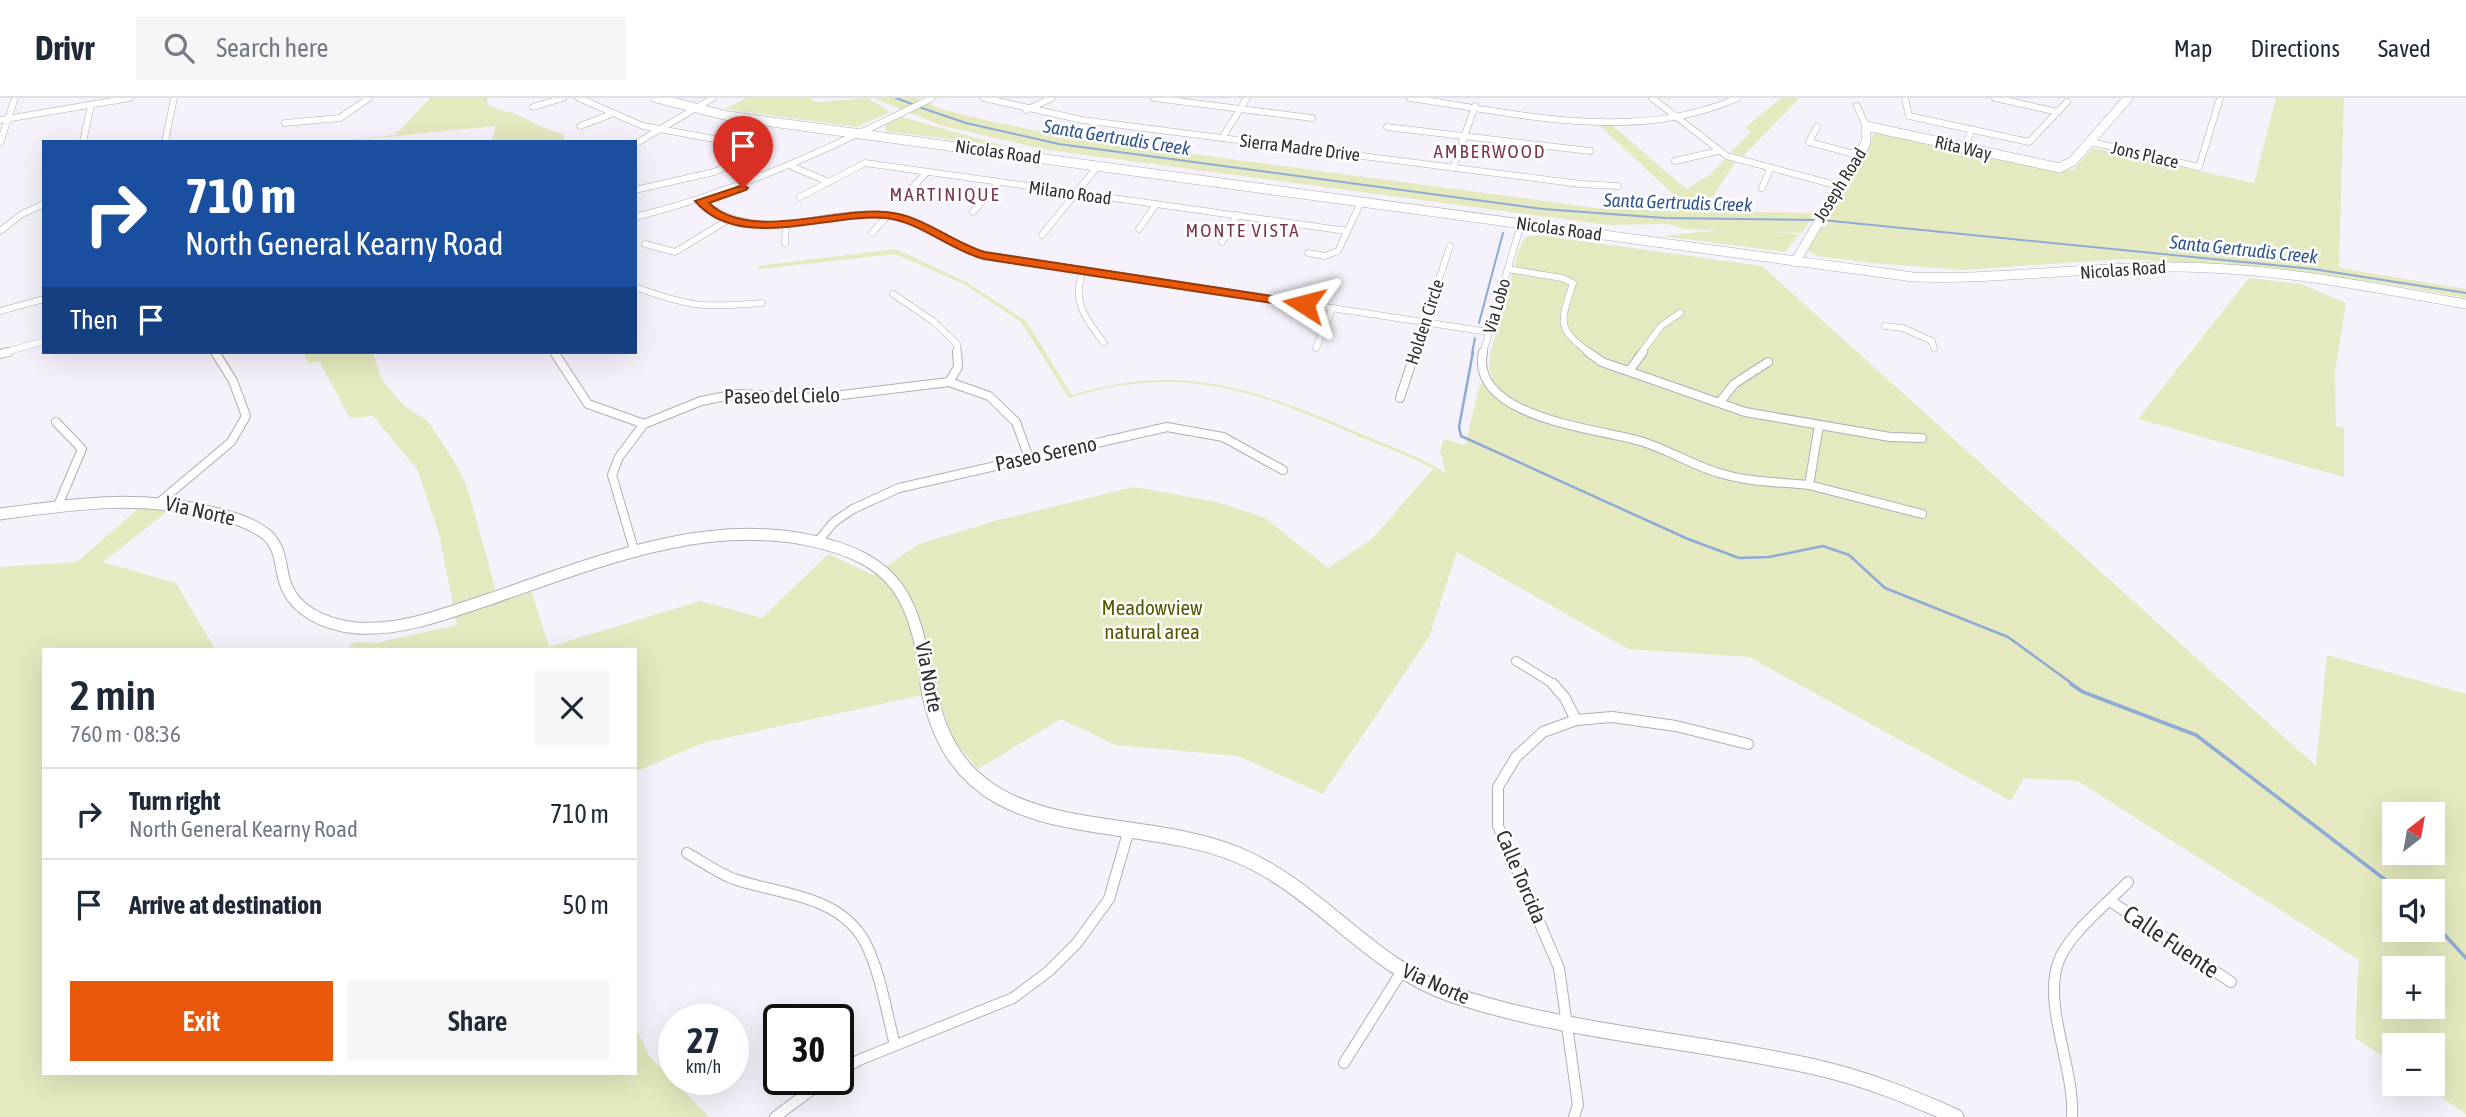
<!DOCTYPE html>
<meta charset="utf-8">
<style>
:root{--surface:#fff;--page:#f6f6f7;--text:#1f2937;--muted:#747a83;--line:#e0e1e3;--accent:#ea580c}
body{margin:0;font-family:"Asap Condensed",sans-serif;background:var(--page);color:var(--text);height:100vh;display:flex;flex-direction:column;font-size:26px;white-space:nowrap}
*{box-sizing:border-box;margin:0}
p{font-size:23px;color:var(--muted)}
.icon{flex:none;width:38px;height:38px;fill:none;stroke:currentColor;stroke-width:2;stroke-linecap:round;stroke-linejoin:round}
.map{position:relative;flex:1;overflow:hidden}
.side{position:absolute;left:42px;top:550px;width:595px;height:427px;display:flex;flex-direction:column;background:var(--surface);border-radius:0px;box-shadow:0 7px 28px #0002}
.side>*{flex:none}
.top-card{position:absolute;left:42px;top:42px;width:595px;height:214px;border-radius:0px;box-shadow:0 7px 28px #0002;background:#1a4fa0;color:#fff;overflow:hidden}
.needle{width:46px;rotate:31deg}
.tools{position:absolute;left:2382px;top:704px;display:grid;gap:14px}
.tools a{display:grid;place-items:center;width:63px;height:63px;border-radius:0px;background:var(--surface);box-shadow:0 7px 28px #0002;font-size:35px}
.speed{position:absolute;left:658px;top:906px;display:flex;gap:14px;font-size:35px;font-weight:700;text-align:center}
.speed>*{display:grid;place-content:center;width:91px;height:91px;border-radius:50%;background:var(--surface);box-shadow:0 7px 28px #0002;line-height:1}
.speed small{font-size:18px;font-weight:400}
.speed .limit{border:4px solid #111;border-radius:10px;background:#fff;color:#111}
.pin{position:absolute;display:grid;place-items:center;width:60px;height:60px;color:#fff;margin:-72px -30px;border-radius:50% 50% 50% 0;rotate:-45deg;box-shadow:0 0 7px #0007}
.pin .icon{rotate:45deg}
.me{position:absolute;width:77px;margin:-38px;rotate:279deg;stroke-linejoin:round;filter:drop-shadow(0 0 5px #0008)}
.turn{display:flex;align-items:center;gap:24px;height:147px;padding:0 28px;font-size:32px}
.turn .icon{width:91px;height:91px;stroke-width:2.5}
.turn b{display:block;font-size:49px;line-height:60px}
.then{display:flex;align-items:center;height:66px;padding:0 28px;background:#0003;gap:14px;font-size:26px}
.round{display:grid;place-items:center;flex:none;width:74px;height:74px;border-radius:0px;background:var(--page)}
.summary{display:flex;align-items:center;justify-content:space-between;height:119px;padding:0 28px}
h1{font-size:42px;font-weight:600;line-height:52px}
.button{display:flex;gap:14px;margin-top:auto;padding:14px 28px}
.button a{flex:1;height:80px;border-radius:0px;background:var(--accent);color:#fff;font-size:28px;font-weight:600;line-height:80px;text-align:center}
.button a+a{background:var(--page);color:var(--text)}
ul{padding:0;list-style:none}
li{display:flex;align-items:center;gap:21px;height:91px;padding:0 28px;border-top:2px solid var(--line)}
li div{flex:1}
li b{display:block;font-size:26px}
li em{font-style:normal}
header{display:flex;align-items:center;gap:42px;box-sizing:border-box;height:98px;padding:0 35px;background:var(--surface);border-bottom:2px solid var(--line)}
header strong{font-size:33px}
nav{display:flex;gap:38px;margin-inline-start:auto;font-size:24px}
.search{width:490px;height:63px;background:var(--page);display:flex;align-items:center;gap:18px;box-sizing:border-box;padding:0 24px;border-radius:0px;color:var(--muted);font-size:26px}
.map>svg:first-child{display:block}
</style>
<header>
<strong>Drivr</strong>
<div class="search"><svg class="icon" aria-label="search" viewBox="0 0 24 24"><circle cx="10" cy="10" r="6"/><path d="M15 15l6 6"/></svg>Search here</div>
<nav><a>Map</a><a>Directions</a><a>Saved</a></nav>
</header>
<div class="map">
<svg width="2466" height="1019" viewBox="0 0 2466 1019">
<rect width="100%" height="100%" fill="#f5f2fb"/>
<g fill="#e5e9bf" fill-rule="evenodd">
<path d="M430 0H487L488 7C497 12 506 13 515 16 532 23 545 32 563 36L565 44H492L495 28 336 44 395 37Z"/>
<polygon points="746,0 809,0 816,4 868,0 890,14 857,29 725,11"/>
<polygon points="873,0 916,0 941,11 989,23 1074,40 1596,110 1673,113 1686,102 1701,113 1815,115 1802,135 1684,131 1668,126 1608,127 1048,52 943,28"/>
<polygon points="1781,0 1800,0 1743,58 1731,54 1751,34 1745,30"/>
<polygon points="2276,0 2344,0 2339,170 2466,191 2466,200 2383,185 2232,167 2123,161 1963,172 1871,165 1817,158 1806,151 1819,130 1826,128 1835,110 1830,109 1876,33 2060,73 2073,72 2093,50 2254,85"/>
<polygon points="902,19 1009,49 886,33 885,27"/>
<polygon points="1598,26 1612,27 1686,91 1711,76 1725,61 1735,65 1709,104 1736,106 1738,111 1698,110 1689,100 1674,97"/>
<polygon points="1721,132 1789,135 1799,137 1785,154 1662,138"/>
<path d="M1538 137 1762 168 2316 668 2327 557 2466 596V1016L2421 985H2432V947H2394V966L2355 940 2359 862 2078 683 2024 680 2011 703 1749 559 1628 551 1457 454 1429 539 1323 696 1238 658 1116 647 1061 621 978 671 954 643 939 602 918 598 703 645 635 674V551H347L354 544 376 545 457 527 439 436 417 371 373 318 350 320 319 263 309 266 303 254 373 256 381 280 403 307 428 323 457 368 467 389 496 493 528 482 549 549 700 503 762 520 828 456 873 477 919 446 998 422 1134 389 1217 404 1265 420 1328 470 1372 441 1433 371C1406 356 1376 346 1349 334 1249 290 1177 266 1069 300L1021 224 964 186 895 156 759 171 758 168 896 151 968 185 1026 223 1072 297C1182 264 1253 290 1354 333 1384 346 1418 357 1446 375L1440 353 1444 341 1465 347 1480 286 1494 284 1489 271 1490 257 1518 154 1525 139ZM2394 716H2432V754H2394ZM2394 793H2432V831H2394ZM2394 870H2432V908H2394Z"/>
<polygon points="2249,180 2301,186 2346,205 2335,273 2336,328 2344,330 2344,379 2138,321"/>
<polygon points="139,410 168,413 103,464 176,485 215,551 44,551 44,975 635,975 635,927 649,958 709,1019 0,1019 0,469 77,464"/>
</g>
<g fill="none" stroke-linecap="round" stroke-linejoin="round">
<g stroke="#8eabd6" stroke-width="2">
<polyline points="896,0 912,6"/>
<polyline points="919,9 966,25 1059,46 1543,111 1665,120 1816,122"/>
<polyline points="1822,122 2313,171 2466,195"/>
<polyline points="1479,225 1503,135"/>
<polyline points="1472,255 1475,240"/>
</g>
<polyline stroke="#8eabd6" stroke-width="2.5" points="1473,254 1459,329 1461,338 1688,441 1739,460 1769,459 1823,448 1849,457 1885,490 2008,539 2074,587"/>
<g stroke="#8eabd6" stroke-width="3.5">
<polyline points="2071,586 2083,594 2196,637 2400,793"/>
<polyline points="2432,823 2466,860"/>
</g>
<defs>
<g id="street-far2">
<polyline points="579,0 643,28 758,49 761,53 714,74 635,92"/>
<polyline points="984,0 1082,22 1580,86 1618,88"/>
<polyline points="1154,0 1312,20"/>
<path d="M1410 0C1516 15 1636 46 1737 0"/>
<polyline points="1652,0 1727,58 1839,88"/>
<polyline points="1905,0 1909,18 2029,44 2067,4"/>
<polyline points="1995,0 2058,14"/>
<polyline points="1857,8 1866,28"/>
<polyline points="533,9 563,0"/>
<polyline points="1026,12 1052,0"/>
<polyline points="0,22 130,0"/>
<polyline points="285,25 340,20 369,0"/>
<polyline points="580,28 609,17"/>
<polyline points="1387,29 1590,53"/>
<polyline points="1817,29 1809,44 1858,57"/>
<polyline points="1222,40 1247,0"/>
<polyline points="83,44 91,7"/>
<polyline points="165,44 174,0"/>
<polyline points="2091,44 2199,69 2220,0"/>
<polyline points="0,45 15,0"/>
<polyline points="635,46 713,0"/>
<polyline points="1964,50 1972,31"/>
<polyline points="1675,63 1718,53"/>
<polyline points="793,69 829,84"/>
<polyline points="1453,70 1475,8"/>
<polyline points="1762,90 1770,71"/>
<polyline points="911,91 926,75"/>
<polyline points="800,99 865,65 1347,133"/>
<path d="M701 103C768 152 819 108 889 118 924 122 951 147 984 157L1489 234"/>
<polyline points="973,114 998,85"/>
<path d="M635 119C740 93 835 48 932 0"/>
<polyline points="1139,131 1156,106"/>
<polyline points="0,133 22,116 44,106"/>
<polyline points="872,135 888,117"/>
<polyline points="1042,137 1098,68"/>
<polyline points="1222,144 1237,117"/>
<polyline points="785,145 786,127"/>
<polyline points="645,146 675,154 728,122"/>
<polyline points="1308,155 1325,158 1338,153 1361,104"/>
<path d="M1508 171 1562 180 1573 185C1561 223 1555 230 1590 255"/>
<path d="M1083 173C1071 204 1086 221 1104 245"/>
<path d="M635 189C690 209 704 210 762 205"/>
<polyline points="893,196 933,223 957,246 957,255"/>
<polyline points="0,213 44,201"/>
<polyline points="1885,228 1903,230 1932,243 1934,250"/>
<polyline points="1316,250 1332,211"/>
<polyline points="2,255 44,243"/>
<polyline points="1415,255 1450,148"/>
<polyline points="1483,255 1521,126"/>
<polyline points="1641,255 1661,228 1680,215"/>
</g>
<g id="street-far1">
<polyline points="554,254 588,306 644,326"/>
<path d="M1483 254C1469 320 1600 331 1640 343 1667 351 1692 367 1719 375 1748 384 1779 384 1809 387"/>
<polyline points="1588,254 1602,264 1745,314 1890,339 1922,340"/>
<polyline points="0,256 8,254"/>
<polyline points="1629,273 1643,254"/>
<polyline points="949,284 958,269 957,254"/>
<polyline points="1400,300 1415,254"/>
<polyline points="1720,304 1734,286 1768,264"/>
<polyline points="56,324 82,351 59,405"/>
<polyline points="1819,327 1809,387 1922,416"/>
<polyline points="162,402 231,344 246,318 233,283 215,254"/>
<polyline points="818,443 834,424 853,411 899,390 1167,329 1223,339 1283,372"/>
<polyline points="635,455 612,377 619,359 644,326 701,303 737,296 817,300 949,284 989,298 1016,324 1029,360"/>
<polyline points="1516,563 1555,587"/>
</g>
<g id="street">
<polyline points="1553,586 1565,600 1576,622"/>
<path d="M687 755C703 764 716 774 734 781 780 797 838 796 865 844 881 876 886 913 895 947"/>
<polyline points="2110,803 2231,884"/>
<polyline points="1344,965 1402,873"/>
<polyline points="838,974 859,962 1013,900 1049,873 1077,845 1109,801 1128,735"/>
<polyline points="775,1019 825,982"/>
<polyline points="1574,1019 1578,1007 1559,870 1498,728 1498,689 1516,659 1543,634 1576,622 1612,619 1676,628 1748,646"/>
<path d="M2072 1019C2075 971 2043 909 2058 865 2067 837 2108 805 2128 784"/>
</g>
<g id="secondary-far2">
<path d="M656 0 728 18 1913 179C2002 182 2091 168 2180 169 2277 170 2371 189 2466 206"/>
<polyline points="1795,164 1866,45 1866,28 2060,70 2073,63 2128,0"/>
</g>
<path id="secondary-far1" d="M0 416C73 406 133 397 206 413 227 418 250 423 267 437 279 448 280 462 283 477 290 512 324 527 357 530 403 533 447 515 490 501 592 466 699 420 808 442 901 461 914 502 928 587"/>
<path id="secondary" d="M928 586C956 758 1123 709 1238 757 1318 790 1370 869 1453 897 1571 936 1698 942 1819 970 1867 981 1911 999 1956 1019"/>
</defs>
<use href="#street-far2" stroke="#b0aeb6" stroke-width="7"/>
<use href="#street-far1" stroke="#b0aeb6" stroke-width="10"/>
<use href="#street" stroke="#b0aeb6" stroke-width="12"/>
<use href="#secondary-far2" stroke="#b0aeb6" stroke-width="10"/>
<use href="#secondary-far1" stroke="#b0aeb6" stroke-width="13"/>
<use href="#secondary" stroke="#b0aeb6" stroke-width="17"/>
<use href="#street-far2" stroke="#fff" stroke-width="6"/>
<use href="#street-far1" stroke="#fff" stroke-width="8"/>
<use href="#street" stroke="#fff" stroke-width="10"/>
<use href="#secondary-far2" stroke="#fff" stroke-width="9"/>
<use href="#secondary-far1" stroke="#fff" stroke-width="11"/>
<use href="#secondary" stroke="#fff" stroke-width="15"/>
</g>
<path fill="#ea580c" stroke="#983908" stroke-width="2" d="M743 87 748 90 746 92 709 105C750 144 834 109 886 114 923 117 951 144 985 154L1304 203 1311 206 1304 210 984 161C949 152 921 124 886 120 828 115 739 155 695 103Z"/>
<g text-anchor="middle" stroke-width="5" stroke-linejoin="round" paint-order="stroke">
<g font-size="18" fill="#313033" stroke="#fff">
<text transform="translate(1300 50) rotate(7)" y="6">Sierra Madre Drive</text>
<text transform="translate(1963 50) rotate(13)" y="6">Rita Way</text>
<text transform="translate(998 54) rotate(8)" y="6">Nicolas Road</text>
<text transform="translate(2145 57) rotate(13)" y="6">Jons Place</text>
<text transform="translate(1840 87) rotate(-58)" y="6">Joseph Road</text>
<text transform="translate(1070 95) rotate(8)" y="6">Milano Road</text>
<text transform="translate(1559 131) rotate(8)" y="6">Nicolas Road</text>
<text transform="translate(2123 172) rotate(-4)" y="6">Nicolas Road</text>
<text transform="translate(1497 208) rotate(-74)" y="6">Via Lobo</text>
<text transform="translate(1425 224) rotate(-72)" y="6">Holden Circle</text>
</g>
<g font-size="19" font-style="italic" fill="#32568e" stroke="#fff">
<text transform="translate(1117 39) rotate(9)" y="7">Santa Gertrudis Creek</text>
<text transform="translate(1678 104) rotate(2)" y="7">Santa Gertrudis Creek</text>
<text transform="translate(2244 151) rotate(6)" y="7">Santa Gertrudis Creek</text>
</g>
<g font-size="19" letter-spacing="2" fill="#7c3649" stroke="#fff">
<text x="1490" y="60">AMBERWOOD</text>
<text x="945" y="103">MARTINIQUE</text>
<text x="1243" y="139">MONTE VISTA</text>
</g>
<g font-size="21" fill="#313033" stroke="#fff">
<text transform="translate(782 298) rotate(-1)" y="7">Paseo del Cielo</text>
<text transform="translate(1046 356) rotate(-12)" y="7">Paseo Sereno</text>
<text transform="translate(200 413) rotate(13)" y="7">Via Norte</text>
<text transform="translate(929 579) rotate(79)" y="7">Via Norte</text>
<text transform="translate(1521 779) rotate(67)" y="7">Calle Torcida</text>
<text transform="translate(1436 886) rotate(24)" y="7">Via Norte</text>
</g>
<g font-size="21" fill="#585a00" stroke="#fff">
<text x="1152" y="517">Meadowview<tspan x="1152" dy="24">natural area</tspan></text>
</g>
<g font-size="24" fill="#313033" stroke="#fff">
<text transform="translate(2171 844) rotate(34)" y="8">Calle Fuente</text>
</g>
</g>
</svg>
<div class="tools">
<a><svg class="needle" viewBox="-14 -14 28 28"><path d="M0-13l5 13h-10z" fill="#e53935"/><path d="M0 13l5-13h-10z" fill="#747a83"/></svg></a>
<a><svg class="icon" aria-label="sound" viewBox="0 0 24 24"><path d="M4 9h4l5-4v14l-5-4H4zM17 9q2 3 0 6"/></svg></a>
<a>+</a>
<a>−</a>
</div>
<div class="speed"><div>27<small>km/h</small></div><div class="limit">30</div></div>
<div class="pin" style="left:743px;top:90px;background:#d93025"><svg class="icon" aria-label="arrive" viewBox="0 0 24 24"><path d="M6 21V4h12l-3 4 3 4H6"/></svg></div>
<svg class="me" style="left:1304px;top:206px" viewBox="-20 -20 40 40"><path d="M0-17L14 15 0 8-14 15z" fill="#ea580c" stroke="#fff" stroke-width="4"/></svg>
<div class="top-card">
<div class="turn"><svg class="icon" aria-label="right" viewBox="0 0 24 24"><path d="M7 20v-9h11M14 6l5 5-5 5"/></svg><div><b>710 m</b>North General Kearny Road</div></div>
<div class="then">Then<svg class="icon" aria-label="arrive" viewBox="0 0 24 24"><path d="M6 21V4h12l-3 4 3 4H6"/></svg></div>
</div>
<section class="side">
<div class="summary"><div><h1>2 min</h1><p>760 m · 08:36</p></div><a class="round"><svg class="icon" aria-label="close" viewBox="0 0 24 24"><path d="M6 6l12 12M18 6L6 18"/></svg></a></div>
<ul>
<li><svg class="icon" aria-label="right" viewBox="0 0 24 24"><path d="M7 20v-9h11M14 6l5 5-5 5"/></svg><div><b>Turn right</b><p>North General Kearny Road</p></div><em>710 m</em></li>
<li><svg class="icon" aria-label="arrive" viewBox="0 0 24 24"><path d="M6 21V4h12l-3 4 3 4H6"/></svg><div><b>Arrive at destination</b></div><em>50 m</em></li>
</ul>
<div class="button"><a>Exit</a><a>Share</a></div>
</section>
</div>
